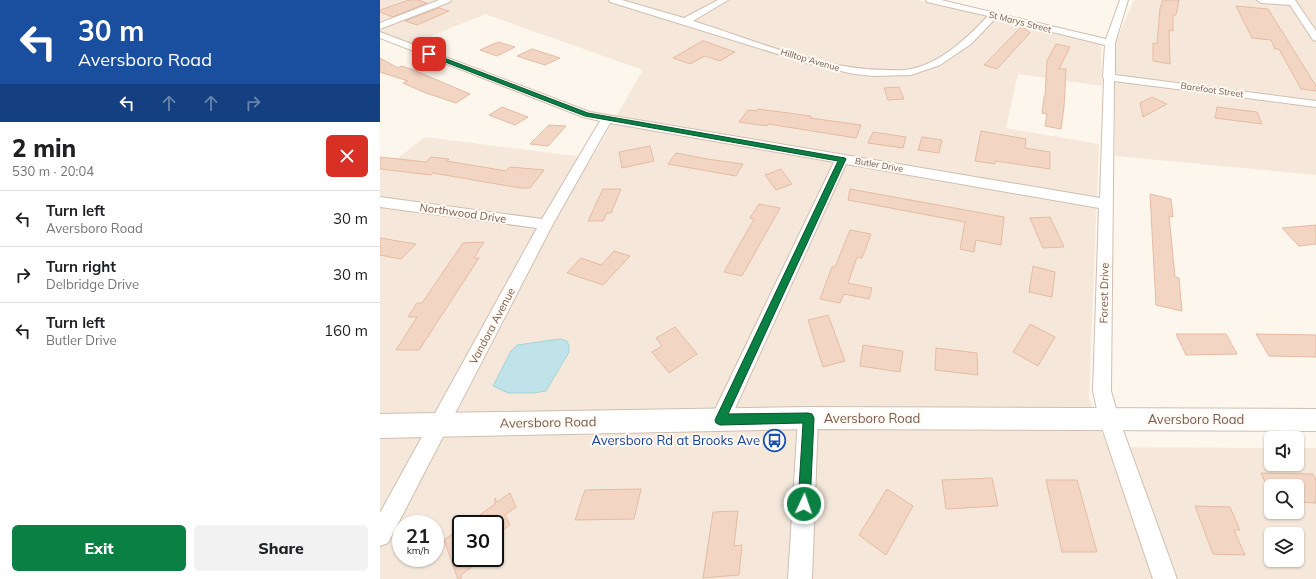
<!DOCTYPE html>
<meta charset="utf-8">
<style>
:root{--surface:#fff;--page:#f2f2f2;--text:#202124;--muted:#757577;--line:#e0e0e0;--accent:#0b8043}
body{margin:0;font-family:Mulish,sans-serif;background:var(--page);color:var(--text);height:100vh;display:flex;flex-direction:column;font-size:15px;white-space:nowrap}
*{box-sizing:border-box;margin:0}
p{font-size:13px;color:var(--muted)}
.icon{flex:none;width:22px;height:22px;fill:none;stroke:currentColor;stroke-width:2;stroke-linecap:round;stroke-linejoin:round}
.map{position:relative;flex:1;overflow:hidden}
.drawer{display:flex;flex-direction:column;background:var(--surface);width:380px}
.drawer>*{flex:none}
.banner{background:#1a4fa0;color:#fff;overflow:hidden}
.fabs{position:absolute;left:884px;top:431px;display:grid;gap:8px}
.fabs a{display:grid;place-items:center;width:40px;height:40px;border-radius:6px;background:var(--surface);box-shadow:0 1px 3px #0004;font-size:20px}
.speed{position:absolute;left:12px;top:515px;display:flex;gap:8px;font-size:20px;font-weight:700;text-align:center}
.speed>*{display:grid;place-content:center;width:52px;height:52px;border-radius:50%;background:var(--surface);box-shadow:0 1px 3px #0004;line-height:1}
.speed small{font-size:10px;font-weight:400}
.speed .limit{border:2px solid #111;border-radius:6px;background:#fff;color:#111}
.pin{position:absolute;display:grid;place-items:center;width:34px;height:34px;color:#fff;margin:-17px;border-radius:8px;box-shadow:0 2px 6px #0006}
.me{position:absolute;width:44px;margin:-22px;rotate:3deg;stroke-linejoin:round;filter:drop-shadow(0 0 3px #0008)}
.turn{display:flex;align-items:center;gap:14px;height:84px;padding:0 12px;font-size:18px}
.turn .icon{width:52px;height:52px;stroke-width:2.5}
.turn b{display:block;font-size:28px;line-height:34px}
.lanes{display:flex;align-items:center;height:38px;padding:0 12px;background:#0003;justify-content:center;gap:20px;direction:ltr}
.lanes .off{opacity:.35}
.round{display:grid;place-items:center;flex:none;width:42px;height:42px;border-radius:6px;background:var(--page)}
.headline{display:flex;align-items:center;justify-content:space-between;height:68px;padding:0 12px}
h1{font-size:24px;font-weight:800;line-height:30px}
.primary-button{display:flex;gap:8px;margin-top:auto;padding:8px 12px}
.primary-button a{flex:1;height:46px;border-radius:6px;background:var(--accent);color:#fff;font-size:16px;font-weight:800;line-height:46px;text-align:center}
.primary-button a+a{background:var(--page);color:var(--text)}
ul{padding:0;list-style:none}
li{display:flex;align-items:center;gap:12px;height:56px;padding:0 12px;border-top:1px solid var(--line)}
li div{flex:1}
li b{display:block;font-size:15px}
li em{font-style:normal}
main{display:flex;flex:1;min-height:0}
.map>svg:first-child{display:block}
</style>
<main>
<section class="drawer">
<div class="banner">
<div class="turn"><svg class="icon" aria-label="left" viewBox="0 0 24 24"><path d="M17 20v-9H6M10 6l-5 5 5 5"/></svg><div><b>30 m</b>Aversboro Road</div></div>
<div class="lanes"><svg class="icon" aria-label="left" viewBox="0 0 24 24"><path d="M17 20v-9H6M10 6l-5 5 5 5"/></svg><svg class="icon off" aria-label="ahead" viewBox="0 0 24 24"><path d="M12 20V5M6 11l6-6 6 6"/></svg><svg class="icon off" aria-label="ahead" viewBox="0 0 24 24"><path d="M12 20V5M6 11l6-6 6 6"/></svg><svg class="icon off" aria-label="right" viewBox="0 0 24 24"><path d="M7 20v-9h11M14 6l5 5-5 5"/></svg></div>
</div>
<div class="headline"><div><h1>2 min</h1><p>530 m · 20:04</p></div><a class="round" style="background:#d93025;color:#fff"><svg class="icon" aria-label="close" viewBox="0 0 24 24"><path d="M6 6l12 12M18 6L6 18"/></svg></a></div>
<ul>
<li><svg class="icon" aria-label="left" viewBox="0 0 24 24"><path d="M17 20v-9H6M10 6l-5 5 5 5"/></svg><div><b>Turn left</b><p>Aversboro Road</p></div><em>30 m</em></li>
<li><svg class="icon" aria-label="right" viewBox="0 0 24 24"><path d="M7 20v-9h11M14 6l5 5-5 5"/></svg><div><b>Turn right</b><p>Delbridge Drive</p></div><em>30 m</em></li>
<li><svg class="icon" aria-label="left" viewBox="0 0 24 24"><path d="M17 20v-9H6M10 6l-5 5 5 5"/></svg><div><b>Turn left</b><p>Butler Drive</p></div><em>160 m</em></li>
</ul>
<div class="primary-button"><a>Exit</a><a>Share</a></div>
</section>
<div class="map">
<svg width="936" height="579" viewBox="0 0 936 579">
<rect width="100%" height="100%" fill="#fdf6ec"/>
<g fill="#f5e8da" fill-rule="evenodd">
<path d="M0 0H537L721 43 722 86 638 74 626 128 719 144 709 397 727 447 891 448V464H917V448H936V579H0V172L45 137 212 158 263 70 105 14 32 44 0 31ZM891 486H917V512H891ZM21 524H55V558H21ZM81 524H115V558H81ZM891 534H917V560H891Z"/>
<polygon points="754,0 936,0 936,175 735,156 734,55 736,42"/>
</g>
<polygon fill="#bfe3e8" stroke="#a5d3da" points="180,339 187,341 189,346 189,352 166,391 153,393 128,393 113,386 131,351 137,345"/>
<g fill="#f3d5c3" stroke="#e6bba3">
<polygon points="29,0 38,0 47,3 13,17 0,12 0,10"/>
<polygon points="783,0 799,0 796,15 793,15 793,31 789,30 790,64 773,61 773,43 777,44 780,8"/>
<polygon points="856,6 888,9 936,86 936,91 921,89 899,49 895,49 891,40 872,38"/>
<polygon points="59,8 69,11 37,25 25,21"/>
<polygon points="642,26 650,33 617,69 604,65"/>
<polygon points="322,41 324,41 355,52 340,61 325,56 310,64 293,58"/>
<polygon points="118,42 135,47 117,56 100,50"/>
<polygon points="676,44 690,47 679,69 686,69 684,107 681,129 665,126 667,114 662,113 664,97 665,97 667,61"/>
<polygon points="152,49 180,58 165,65 137,56"/>
<polygon points="0,58 18,68 21,66 31,69 90,94 76,103 46,93 23,83 28,81 0,72"/>
<polygon points="519,87 524,99 508,100 504,88"/>
<polygon points="772,97 787,104 763,117 760,103"/>
<polygon points="122,107 148,117 135,125 109,115"/>
<polygon points="837,107 877,112 882,124 835,118"/>
<polygon points="378,109 431,116 430,118 481,125 476,138 388,124 387,126 359,122 368,110 377,111"/>
<polygon points="169,125 186,126 168,146 150,144"/>
<polygon points="601,131 646,139 645,148 670,152 670,169 615,161 615,164 595,161"/>
<polygon points="493,132 526,137 523,148 488,143"/>
<polygon points="542,137 562,140 559,153 538,150"/>
<polygon points="270,146 274,161 242,168 239,152"/>
<polygon points="296,153 327,159 363,164 356,176 288,164"/>
<polygon points="0,157 46,162 51,157 69,159 67,161 126,171 130,167 164,170 150,188 140,188 53,173 51,175 0,169"/>
<polygon points="401,169 412,184 396,190 385,175"/>
<polygon points="223,189 241,189 231,213 227,213 223,221 208,221"/>
<polygon points="470,189 624,217 621,245 596,240 594,252 580,249 585,222 468,200"/>
<polygon points="770,194 791,199 793,217 789,216 795,277 799,278 802,311 776,305"/>
<polygon points="379,204 400,208 362,276 344,272 374,219 370,218"/>
<polygon points="670,217 684,247 663,248 650,218"/>
<polygon points="936,225 936,244 919,246 902,228"/>
<polygon points="470,230 491,234 482,258 477,257 468,283 492,288 489,299 464,294 460,303 440,299 452,267 455,267"/>
<polygon points="0,238 36,244 21,259 0,255"/>
<polygon points="104,242 94,258 99,258 39,350 16,350 37,317 28,317 37,303 42,303 83,243"/>
<polygon points="234,251 250,256 223,285 187,273 201,258 221,265"/>
<polygon points="653,266 675,272 672,297 649,292"/>
<polygon points="448,315 465,361 443,367 428,320"/>
<polygon points="650,324 675,337 658,366 633,352"/>
<polygon points="295,327 317,354 289,373 272,352 282,346 276,338"/>
<polygon points="796,334 846,334 857,354 806,355"/>
<polygon points="876,334 936,335 936,357 889,356"/>
<polygon points="483,345 523,351 520,372 480,366"/>
<polygon points="556,348 597,353 598,375 555,370"/>
<polygon points="881,473 933,474 936,480 936,503 917,502 917,486 887,486"/>
<polygon points="612,478 618,506 566,509 562,480"/>
<polygon points="666,480 697,480 717,552 682,552"/>
<polygon points="261,489 254,519 195,520 205,490"/>
<polygon points="507,489 533,506 506,555 479,535"/>
<polygon points="130,493 136,507 125,515 130,525 115,536 115,524 87,524 115,504 115,498 117,502"/>
<polygon points="815,506 850,507 860,530 854,530 865,555 833,554"/>
<polygon points="358,511 354,546 362,545 359,575 323,578 333,512"/>
<polygon points="81,528 81,558 104,558 81,575 81,579 78,579 64,540"/>
</g>
<g fill="none" stroke-linecap="round" stroke-linejoin="round">
<defs>
<g id="minor">
<polygon points="59,0 71,0 70,2 0,29 0,23"/>
<path d="M229 0H242L304 18 338 0H348L313 21C374 40 442 70 507 70 514 70 523 71 531 69 561 63 587 38 608 16L547 2 546 0H561L726 39 740 0H748L735 43V75L936 101V107L734 81 731 391 739 419 797 579H773L719 419 713 391 719 208 466 164 347 426 340 429 333 426 330 420 454 162 230 123 173 224 8 543 0 546V513L157 228 0 207V197L162 219 220 121 203 117 0 38V32L210 112 720 198 724 79 723 77 725 45 616 18 591 44 560 65 531 75 494 76 474 74 430 64 230 2Z"/>
<polygon points="877,0 915,0 936,31 936,41 933,40 910,5 881,3"/>
<polygon points="428,409 435,412 438,418 432,579 408,579 418,418 421,412"/>
</g>
<polygon id="tertiary" points="428,407 936,409 936,431 428,429 0,438 0,414"/>
</defs>
<use href="#minor" stroke="#d1beb0" stroke-width="2"/>
<use href="#tertiary" stroke="#d1beb0" stroke-width="2"/>
<use href="#minor" fill="#fff" fill-rule="evenodd"/>
<use href="#tertiary" fill="#fff" fill-rule="evenodd"/>
</g>
<polygon fill="#0b8043" stroke="#07532c" points="47,53 51,53 208,113 465,158 466,159 348,414 428,413 432,414 434,418 430,504 428,508 424,510 419,508 418,504 423,423 340,425 336,423 335,420 458,161 205,116 47,55"/>
<defs>
<symbol id="bus-ring" viewBox="-11 -11 22 22"><circle r="9.5" fill="#fffaf3" stroke="#1a4fb4" stroke-width="1.5"/><path d="M-5-6H5V4H4V6H2V4H-2V6H-4V4H-5ZM-3.5-4V0h7V-4ZM-3.5 1.2v1.5H-2V1.2ZM2 1.2v1.5H3.5V1.2Z" fill="#1a4fb4"/></symbol>
</defs>
<g fill-rule="evenodd">
<use href="#bus-ring" x="382" y="428" width="25" height="25"/>
</g>
<g text-anchor="middle" stroke-width="4" stroke-linejoin="round" paint-order="stroke">
<g font-size="9" fill="#7a5c4d" stroke="#fffaf3">
<text transform="translate(640 22) rotate(14)" y="3">St Marys Street</text>
<text transform="translate(430 60) rotate(16)" y="3">Hilltop Avenue</text>
<text transform="translate(832 90) rotate(8)" y="3">Barefoot Street</text>
<text transform="translate(499 165) rotate(10)" y="3">Butler Drive</text>
</g>
<g font-size="11" fill="#7a5c4d" stroke="#fffaf3">
<text transform="translate(83 213) rotate(8)" y="4">Northwood Drive</text>
<text transform="translate(724 293) rotate(-89)" y="4">Forest Drive</text>
<text transform="translate(112 326) rotate(-62)" y="4">Vandora Avenue</text>
</g>
<g font-size="13" fill="#7a5c4d" stroke="#fffaf3">
<text x="492" y="423">Aversboro Road</text>
<text x="816" y="424">Aversboro Road</text>
<text transform="translate(168 422) rotate(-1)" y="5">Aversboro Road</text>
</g>
<g font-size="13" fill="#164399" stroke="#fffaf3" text-anchor="end">
<text x="380" y="445">Aversboro Rd at Brooks Ave</text>
</g>
</g>
</svg>
<div class="fabs">
<a><svg class="icon" aria-label="sound" viewBox="0 0 24 24"><path d="M4 9h4l5-4v14l-5-4H4zM17 9q2 3 0 6"/></svg></a>
<a><svg class="icon" aria-label="search" viewBox="0 0 24 24"><circle cx="10" cy="10" r="6"/><path d="M15 15l6 6"/></svg></a>
<a><svg class="icon" aria-label="layers" viewBox="0 0 24 24"><path d="M12 4l9 5-9 5-9-5zM3 14l9 5 9-5"/></svg></a>
</div>
<div class="speed"><div>21<small>km/h</small></div><div class="limit">30</div></div>
<div class="pin" style="left:49px;top:54px;background:#d93025"><svg class="icon" aria-label="arrive" viewBox="0 0 24 24"><path d="M6 21V4h12l-3 4 3 4H6"/></svg></div>
<svg class="me" style="left:424px;top:504px" viewBox="-20 -20 40 40"><circle r="17" fill="#0b8043" stroke="#fff" stroke-width="3"/><path d="M0-11L8 9 0 5-8 9z" fill="#fff"/></svg>
</div>
</main>
